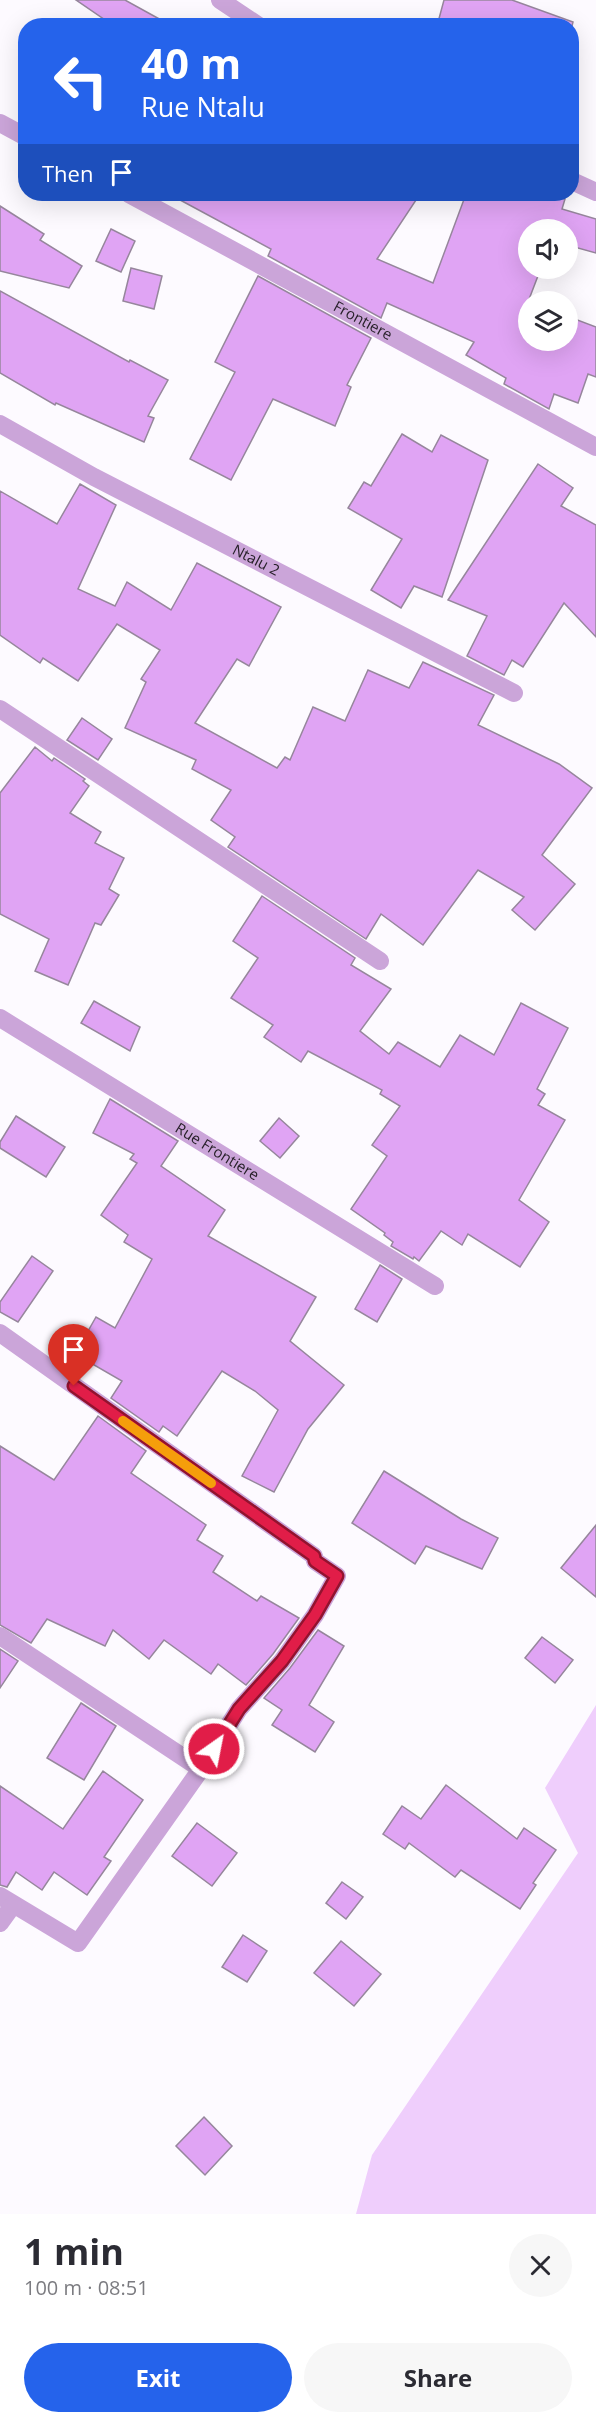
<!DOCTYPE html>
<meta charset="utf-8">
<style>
:root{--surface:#fff;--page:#f7f7f7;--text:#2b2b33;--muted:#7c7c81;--accent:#2563eb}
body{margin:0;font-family:"Open Sans",sans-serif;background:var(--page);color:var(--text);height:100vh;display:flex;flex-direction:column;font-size:22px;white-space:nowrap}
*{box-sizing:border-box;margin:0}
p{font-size:20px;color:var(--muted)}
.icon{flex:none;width:33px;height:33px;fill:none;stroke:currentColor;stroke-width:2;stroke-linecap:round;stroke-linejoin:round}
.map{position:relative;height:2214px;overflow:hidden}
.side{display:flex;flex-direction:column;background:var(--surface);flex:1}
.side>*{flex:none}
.hud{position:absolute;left:18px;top:18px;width:561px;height:183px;border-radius:24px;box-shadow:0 6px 24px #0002;background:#2563eb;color:#fff;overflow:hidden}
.controls{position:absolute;left:518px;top:219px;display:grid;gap:12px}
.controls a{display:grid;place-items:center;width:60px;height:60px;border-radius:50%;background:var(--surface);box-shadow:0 6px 24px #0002;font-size:30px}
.pin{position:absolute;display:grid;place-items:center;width:51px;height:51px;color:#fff;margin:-62px -26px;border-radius:50% 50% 50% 0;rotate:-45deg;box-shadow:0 0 6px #0007}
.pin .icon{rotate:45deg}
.me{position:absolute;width:66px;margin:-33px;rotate:33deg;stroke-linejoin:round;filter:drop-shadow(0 0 4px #0008)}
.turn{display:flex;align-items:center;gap:21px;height:126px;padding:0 24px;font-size:27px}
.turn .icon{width:78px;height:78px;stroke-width:2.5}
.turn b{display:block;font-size:42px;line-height:51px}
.then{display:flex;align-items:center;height:57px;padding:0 24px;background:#0003;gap:12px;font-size:22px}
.round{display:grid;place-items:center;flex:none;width:63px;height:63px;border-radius:32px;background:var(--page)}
.overview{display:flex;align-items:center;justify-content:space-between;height:102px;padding:0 24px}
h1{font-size:36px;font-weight:700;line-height:45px}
.cta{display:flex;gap:12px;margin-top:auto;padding:12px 24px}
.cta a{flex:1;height:69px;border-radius:36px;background:var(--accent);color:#fff;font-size:24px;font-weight:700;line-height:69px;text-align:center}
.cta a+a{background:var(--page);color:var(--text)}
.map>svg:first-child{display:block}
</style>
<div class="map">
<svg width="596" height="2214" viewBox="0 0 596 2214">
<rect width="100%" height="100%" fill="#fdfaff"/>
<polygon fill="#efcefc" points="596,1705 596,2214 356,2214 372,2155 578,1853 545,1788"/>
<g fill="#e0a4f4" stroke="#96869c" stroke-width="1.5">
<polygon points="76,0 125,0 172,26 114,26"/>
<polygon points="444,0 512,0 573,22 572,26 437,26"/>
<polygon points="169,194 420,194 377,259 433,283 466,194 548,194 565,199 562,209 596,219 596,253 567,245 567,230 528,230 528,268 541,268 528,302 528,340 567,340 567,316 596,327 596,377 588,374 578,403 554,394 549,409 504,384 506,378 466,355 474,342 387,303 381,318 268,256 271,249"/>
<polygon points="0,206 44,234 40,240 82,266 69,288 0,271"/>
<polygon points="111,229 135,241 121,272 96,261"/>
<polygon points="131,268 162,276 154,309 123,301"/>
<polygon points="258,276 371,338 347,385 351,387 335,426 273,399 231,480 190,459 235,372 215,362"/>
<polygon points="0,291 129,362 130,360 168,380 148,416 154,418 144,442 56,403 55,405 0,373"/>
<polygon points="402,434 432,452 441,435 488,460 442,597 414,586 401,608 371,590 402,539 348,508 364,482 371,486"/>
<polygon points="538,464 573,488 561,506 596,525 596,637 564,603 523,667 512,660 504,675 467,656 487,616 448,600"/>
<polygon points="80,484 116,505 78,589 115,606 127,582 171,610 197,563 281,607 249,666 237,659 195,723 277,768 285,757 290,760 313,707 345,721 368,670 409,688 423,662 494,695 478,725 559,764 592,788 542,855 575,884 535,930 512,910 524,897 478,870 423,945 381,914 366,939 228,847 235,837 211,820 231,790 192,769 196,760 125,728 146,682 141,679 160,650 117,624 78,681 43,658 40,663 0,635 0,491 57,524"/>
<polygon points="82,718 112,739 98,760 67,740"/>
<polygon points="35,747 52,761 54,758 85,779 83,781 89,786 70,813 101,832 95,843 124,858 109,889 119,895 101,925 95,923 68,985 35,971 49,939 0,914 0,793"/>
<polygon points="262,896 355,958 351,965 391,989 360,1031 389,1054 398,1042 440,1067 460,1035 494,1055 521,1003 568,1028 537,1089 545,1094 538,1105 565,1120 519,1200 549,1222 520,1267 468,1234 462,1245 441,1231 419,1261 414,1257 413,1259 391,1246 393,1242 384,1235 385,1233 351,1209 387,1156 372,1145 400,1106 380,1094 382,1090 308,1051 301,1062 264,1037 273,1025 231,998 258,958 233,941"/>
<polygon points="94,1001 140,1027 130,1051 81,1023"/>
<polygon points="110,1099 178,1141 161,1166 225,1210 208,1236 316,1297 290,1341 344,1385 308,1429 274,1492 242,1476 278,1410 255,1391 222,1371 177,1436 163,1426 159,1432 111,1398 122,1381 75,1354 96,1317 115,1328 152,1259 124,1242 128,1235 101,1215 137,1163 130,1159 134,1154 93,1133"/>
<polygon points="16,1116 65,1147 46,1177 0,1148 0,1142"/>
<polygon points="279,1118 299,1136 280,1158 260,1141"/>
<polygon points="32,1256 53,1271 18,1322 0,1312 0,1302"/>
<polygon points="380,1265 402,1279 377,1322 355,1309"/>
<polygon points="98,1416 146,1451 131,1473 206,1525 197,1540 223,1556 213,1572 257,1601 261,1596 299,1618 273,1654 246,1685 218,1664 211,1674 164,1640 149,1659 113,1630 105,1646 47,1619 31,1643 0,1625 0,1446 54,1480"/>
<polygon points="384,1471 461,1519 498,1538 482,1569 426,1546 415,1564 352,1523"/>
<polygon points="596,1525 596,1597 561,1568"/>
<polygon points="318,1630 344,1646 309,1705 334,1722 315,1752 272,1725 282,1710 264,1698 290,1668"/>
<polygon points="542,1637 573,1660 555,1683 525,1658"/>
<polygon points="0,1649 18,1661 0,1688"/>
<polygon points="81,1703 116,1726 84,1780 47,1758"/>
<polygon points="103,1771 143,1800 104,1857 111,1861 87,1895 54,1872 42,1890 16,1872 7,1887 0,1885 0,1786 63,1829"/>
<polygon points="446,1785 517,1839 524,1828 556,1850 533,1883 536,1885 520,1909 461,1870 455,1877 409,1843 405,1849 383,1834 402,1806 421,1819"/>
<polygon points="197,1823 237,1853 212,1886 172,1856"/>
<polygon points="342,1882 363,1897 346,1919 326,1903"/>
<polygon points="243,1935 267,1951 247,1982 222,1967"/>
<polygon points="341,1941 381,1974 354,2006 314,1973"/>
<polygon points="204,2117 232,2146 205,2175 176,2146"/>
</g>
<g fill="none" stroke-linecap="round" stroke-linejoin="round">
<g stroke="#cba5d9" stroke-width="18">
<polyline points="220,0 259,26"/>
<polyline points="0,123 26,137"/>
<polyline points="572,181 596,192"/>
<path id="s1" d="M129 194 596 447"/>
<path id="s2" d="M0 424 94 477 514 693"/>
<polyline points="0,709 380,961"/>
<path id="s3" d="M0 1018 435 1286"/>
<polyline points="0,1333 314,1556 315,1561 337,1576 315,1615 282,1661 239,1709 201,1769 78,1943 0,1896"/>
<polyline points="0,1636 201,1769"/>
<polyline points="0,1923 13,1905"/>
</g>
</g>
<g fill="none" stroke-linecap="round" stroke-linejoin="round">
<defs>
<polyline id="route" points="74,1386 314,1556 315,1561 337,1576 315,1615 282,1661 239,1709 214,1749"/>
</defs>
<use href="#route" stroke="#92132f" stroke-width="15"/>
<use href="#route" stroke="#e11d48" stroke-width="10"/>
<polyline stroke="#f59e0b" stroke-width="10" points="123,1421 211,1483"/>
</g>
<g text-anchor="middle" stroke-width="6" stroke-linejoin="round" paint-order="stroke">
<g font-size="15" fill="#28212a" stroke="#fdfaff">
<text dy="5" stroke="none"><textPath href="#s1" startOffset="266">Frontiere</textPath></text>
<text dy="5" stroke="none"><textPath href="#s2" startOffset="290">Ntalu 2</textPath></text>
<text dy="5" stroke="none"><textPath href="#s3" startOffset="255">Rue Frontiere</textPath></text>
</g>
</g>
</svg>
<div class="controls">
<a><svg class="icon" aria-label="sound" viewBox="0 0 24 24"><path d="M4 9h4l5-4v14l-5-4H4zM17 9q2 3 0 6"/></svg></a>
<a><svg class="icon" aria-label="layers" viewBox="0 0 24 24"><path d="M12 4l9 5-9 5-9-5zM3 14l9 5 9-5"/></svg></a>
</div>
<div class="pin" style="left:74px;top:1386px;background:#d93025"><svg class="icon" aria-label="arrive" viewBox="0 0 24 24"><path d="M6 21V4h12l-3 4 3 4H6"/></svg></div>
<svg class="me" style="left:214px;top:1749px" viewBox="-20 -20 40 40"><circle r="17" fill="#e11d48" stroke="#fff" stroke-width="3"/><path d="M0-11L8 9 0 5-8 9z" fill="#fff"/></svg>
<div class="hud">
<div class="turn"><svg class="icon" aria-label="left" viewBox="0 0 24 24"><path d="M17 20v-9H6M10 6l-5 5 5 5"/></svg><div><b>40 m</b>Rue Ntalu</div></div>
<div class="then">Then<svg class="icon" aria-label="arrive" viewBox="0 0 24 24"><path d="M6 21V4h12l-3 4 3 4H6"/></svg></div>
</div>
</div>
<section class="side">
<div class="overview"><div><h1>1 min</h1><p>100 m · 08:51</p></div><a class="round"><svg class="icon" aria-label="close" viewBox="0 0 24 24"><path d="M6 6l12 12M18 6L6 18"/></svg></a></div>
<div class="cta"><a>Exit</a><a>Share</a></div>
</section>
